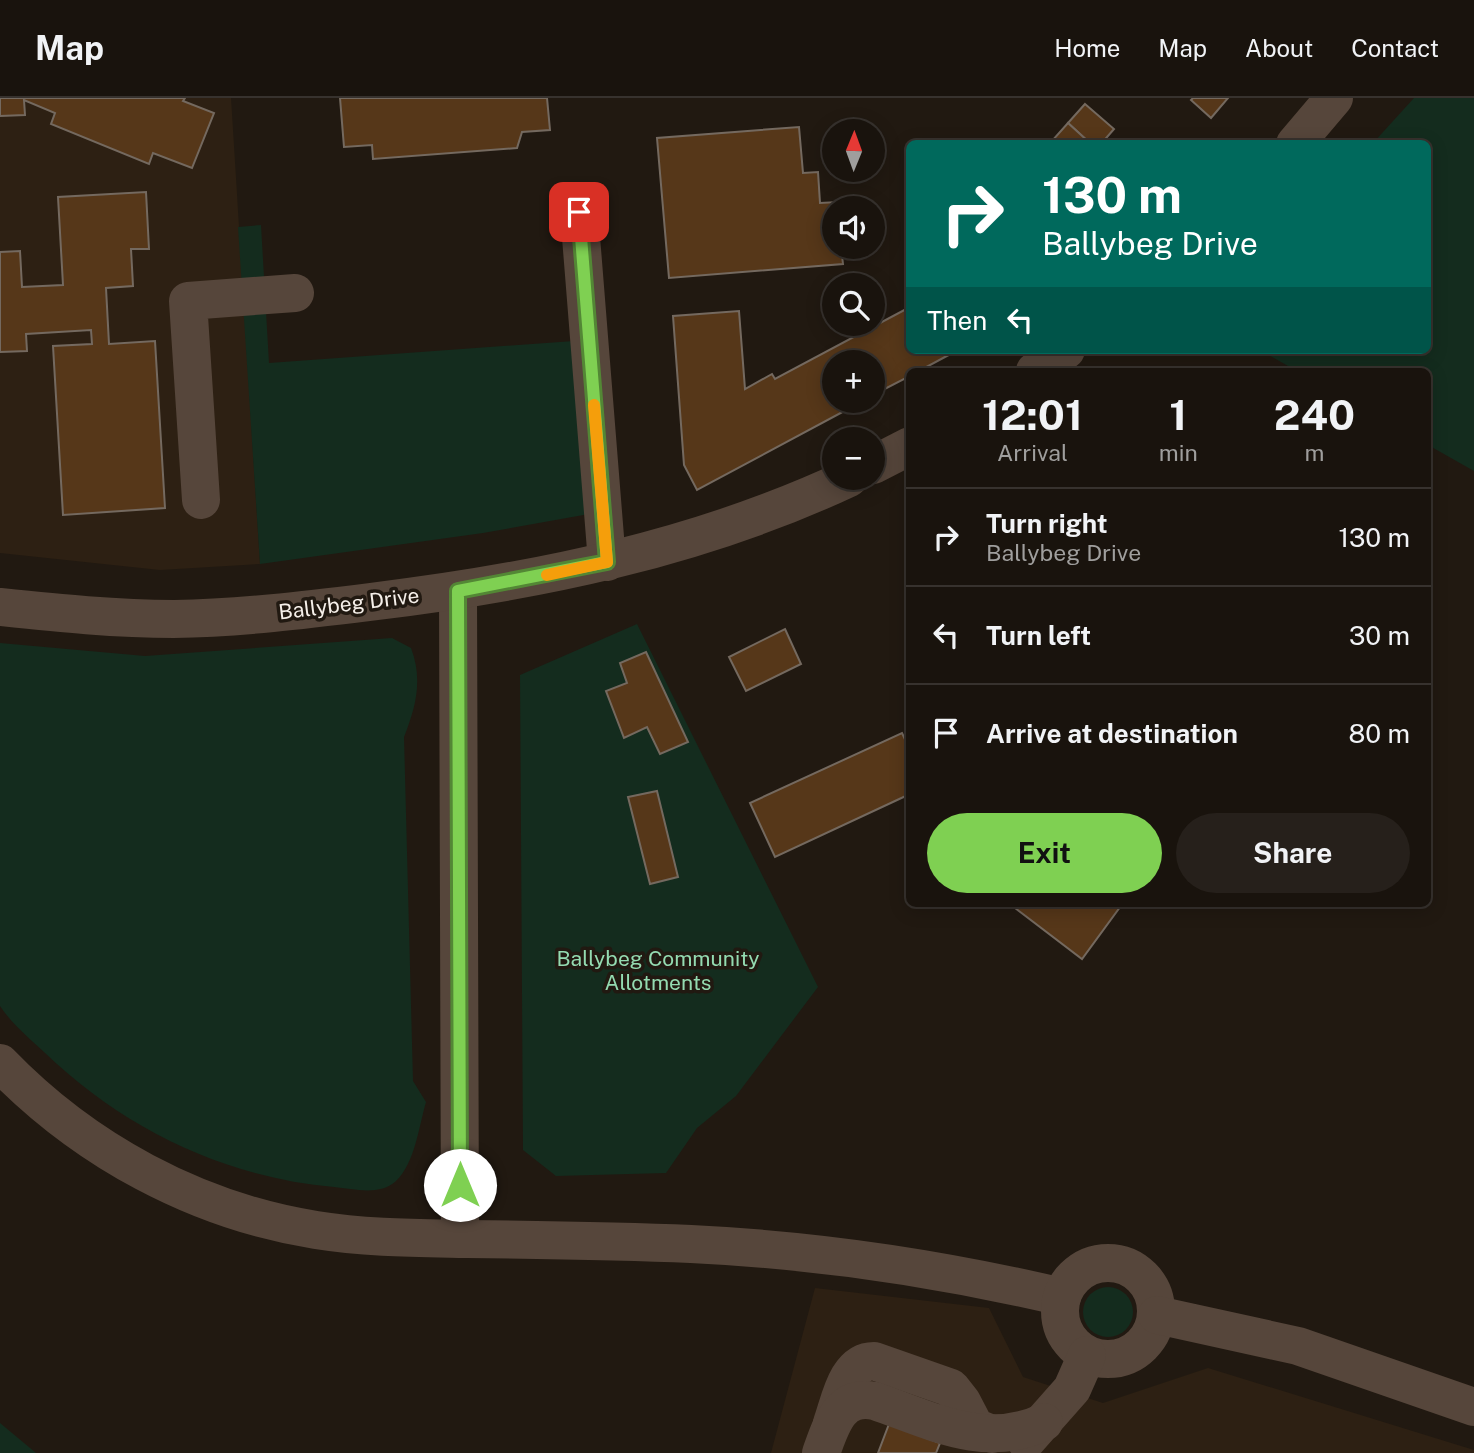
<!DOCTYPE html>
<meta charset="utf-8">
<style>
:root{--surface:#19130d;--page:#26201b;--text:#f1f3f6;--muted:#9f9e9d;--line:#37322e;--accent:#7fd052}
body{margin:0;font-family:"Public Sans",sans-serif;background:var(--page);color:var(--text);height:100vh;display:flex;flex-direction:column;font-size:26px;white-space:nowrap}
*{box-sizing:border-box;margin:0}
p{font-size:23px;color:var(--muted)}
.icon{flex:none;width:38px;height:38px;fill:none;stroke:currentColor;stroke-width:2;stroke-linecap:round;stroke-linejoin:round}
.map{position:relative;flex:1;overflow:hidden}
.panel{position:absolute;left:906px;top:270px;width:525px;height:539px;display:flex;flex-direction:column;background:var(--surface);border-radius:10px;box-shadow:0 4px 18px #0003,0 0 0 2px var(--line)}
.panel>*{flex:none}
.guide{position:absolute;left:906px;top:42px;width:525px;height:214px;border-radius:10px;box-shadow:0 4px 18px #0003,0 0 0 2px var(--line);background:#00695c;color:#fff;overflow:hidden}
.needle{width:46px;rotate:1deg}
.fabs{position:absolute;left:822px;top:21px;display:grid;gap:14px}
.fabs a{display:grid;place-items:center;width:63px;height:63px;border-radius:50%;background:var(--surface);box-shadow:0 4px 18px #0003,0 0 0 2px var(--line);font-size:35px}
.pin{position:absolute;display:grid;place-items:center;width:60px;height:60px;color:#fff;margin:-30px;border-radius:14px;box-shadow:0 4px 10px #0006}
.me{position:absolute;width:77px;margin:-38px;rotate:0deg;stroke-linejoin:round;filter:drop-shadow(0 0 5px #0008)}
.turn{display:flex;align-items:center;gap:24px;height:147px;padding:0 21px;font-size:32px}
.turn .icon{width:91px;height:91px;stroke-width:2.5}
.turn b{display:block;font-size:49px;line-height:60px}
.then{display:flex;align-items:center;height:66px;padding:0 21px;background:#0003;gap:14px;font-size:26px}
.eta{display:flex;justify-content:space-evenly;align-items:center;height:119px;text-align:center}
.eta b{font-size:42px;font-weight:700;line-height:49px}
.cta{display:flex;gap:14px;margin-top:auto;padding:14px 21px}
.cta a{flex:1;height:80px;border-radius:42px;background:var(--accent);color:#111;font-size:28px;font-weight:700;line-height:80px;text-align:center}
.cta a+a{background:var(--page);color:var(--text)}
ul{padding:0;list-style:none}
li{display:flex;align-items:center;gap:21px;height:98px;padding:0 21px;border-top:2px solid var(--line)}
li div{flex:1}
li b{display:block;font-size:26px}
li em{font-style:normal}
header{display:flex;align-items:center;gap:42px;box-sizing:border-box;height:98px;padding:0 35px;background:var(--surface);border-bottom:2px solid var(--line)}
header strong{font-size:33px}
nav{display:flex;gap:38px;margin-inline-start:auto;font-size:24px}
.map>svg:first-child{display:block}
</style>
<header>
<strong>Map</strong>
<nav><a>Home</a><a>Map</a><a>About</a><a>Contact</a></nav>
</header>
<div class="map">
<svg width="1474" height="1355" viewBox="0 0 1474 1355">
<rect width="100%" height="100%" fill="#211911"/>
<g fill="#2d2013">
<polygon points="0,0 231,0 260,466 160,472 0,455"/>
<polygon points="815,1190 989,1210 1023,1279 1103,1305 1208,1270 1474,1352 1474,1355 771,1355"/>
</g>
<g fill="#142c1e">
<polygon points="1414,0 1474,0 1474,373 1428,347 1428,273 1297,273 1260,252 1428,252 1428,46 1373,45"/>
<polygon points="261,127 269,265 574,243 589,416 483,435 260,466 238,129"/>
<polygon points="637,526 818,889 736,998 697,1030 666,1075 556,1078 523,1052 520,577"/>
<path d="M392 540 411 550C423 581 416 609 404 639L413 983 426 1004C419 1028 415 1065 396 1083 380 1098 354 1091 334 1089 224 1079 124 1031 44 954 29 940 12 926 0 908V545L145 558Z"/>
<circle cx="1108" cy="1214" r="25"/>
<polygon points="0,1325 36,1355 0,1355"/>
</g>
<g fill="#563719" stroke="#74695f" stroke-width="2">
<polygon points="0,0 185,0 183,3 214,15 192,70 153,55 149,66 51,26 55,15 24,2 25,17 0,18"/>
<polygon points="340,0 547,0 550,32 522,34 517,50 373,61 372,47 344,49"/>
<polygon points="1193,0 1228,0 1211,20 1191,2"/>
<polygon points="1085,6 1114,31 1101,46 1091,46 1068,25"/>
<polygon points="1068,25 1091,46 1051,44"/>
<polygon points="799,29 803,75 818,74 820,105 838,104 838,110 835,110 835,149 841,149 843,166 669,180 657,40"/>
<polygon points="146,94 149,151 131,151 133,188 106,190 109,246 155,243 165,410 63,417 53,248 92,246 91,232 26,236 27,253 0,254 0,154 20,153 22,189 63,187 58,99"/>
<polygon points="910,209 910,252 958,252 919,273 910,273 910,278 873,297 873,264 835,264 835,303 863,303 697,392 684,367 673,218 739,213 745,291 772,276 775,281"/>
<polygon points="785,531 801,566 746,593 729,559"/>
<polygon points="646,554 688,644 660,656 647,629 624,640 606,593 627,585 620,565"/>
<polygon points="902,635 910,652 910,696 775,759 750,705"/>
<polygon points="657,693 678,779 650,786 628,699"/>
<polygon points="1013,805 1123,805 1082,861 1011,807"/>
<polygon points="889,1326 940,1345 936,1355 878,1355"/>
</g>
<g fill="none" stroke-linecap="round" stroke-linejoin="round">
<g stroke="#56463b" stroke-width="38">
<polyline points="1295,46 1334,0"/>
<polyline points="579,114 607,464"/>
<polyline points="1035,273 1066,252"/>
<polyline points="873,367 910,348"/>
<polyline points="201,402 188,203 295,195"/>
<polyline points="458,493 460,1141"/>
<path d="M0 509C58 515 116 521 174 521 240 520 305 512 370 504 535 484 698 451 849 380"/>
<path d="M0 965C84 1052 196 1113 316 1132 366 1140 417 1140 467 1141 542 1142 616 1143 691 1146 817 1152 939 1170 1062 1199"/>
<circle cx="1108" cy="1213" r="48"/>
<polyline points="1157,1217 1298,1248 1474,1309"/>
<path d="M832 1325C840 1303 846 1263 874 1263L951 1290 962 1304 975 1329 992 1336"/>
<polyline points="1026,1343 1072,1291 1087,1257"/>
<path d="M821 1355C831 1328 839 1296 875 1303 930 1322 986 1352 1044 1324"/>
</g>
</g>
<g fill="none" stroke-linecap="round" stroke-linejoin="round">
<defs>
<polyline id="route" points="460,1087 458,493 607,464 579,114"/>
</defs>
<use href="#route" stroke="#538735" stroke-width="18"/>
<use href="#route" stroke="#7fd052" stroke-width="12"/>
<polyline stroke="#f59e0b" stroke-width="12" points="547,477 607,464 594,307"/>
</g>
<g text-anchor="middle" stroke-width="7" stroke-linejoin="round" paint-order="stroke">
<g font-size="21" fill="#f6f0ea" stroke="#211911">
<text transform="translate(349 506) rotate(-7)" y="7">Ballybeg Drive</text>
</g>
<g font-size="21" fill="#94dbb1" stroke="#211911">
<text x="658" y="868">Ballybeg Community<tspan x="658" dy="24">Allotments</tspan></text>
</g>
</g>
</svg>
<div class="fabs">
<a><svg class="needle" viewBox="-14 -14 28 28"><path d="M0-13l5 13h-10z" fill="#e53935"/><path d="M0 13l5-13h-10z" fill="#9f9e9d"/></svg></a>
<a><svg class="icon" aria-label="sound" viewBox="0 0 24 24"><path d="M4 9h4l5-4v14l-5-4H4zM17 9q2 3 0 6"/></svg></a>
<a><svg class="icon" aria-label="search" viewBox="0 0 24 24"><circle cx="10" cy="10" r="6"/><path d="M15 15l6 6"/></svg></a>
<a>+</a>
<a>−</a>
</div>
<div class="pin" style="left:579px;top:114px;background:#d93025"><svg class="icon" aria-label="arrive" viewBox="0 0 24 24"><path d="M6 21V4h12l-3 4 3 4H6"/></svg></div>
<svg class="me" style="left:460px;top:1087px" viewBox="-20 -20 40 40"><circle r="19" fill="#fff"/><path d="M0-13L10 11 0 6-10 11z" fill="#7fd052"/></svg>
<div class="guide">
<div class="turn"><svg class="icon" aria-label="right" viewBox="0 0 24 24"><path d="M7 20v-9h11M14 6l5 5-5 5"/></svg><div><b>130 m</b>Ballybeg Drive</div></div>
<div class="then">Then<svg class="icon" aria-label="left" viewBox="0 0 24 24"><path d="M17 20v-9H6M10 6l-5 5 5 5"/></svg></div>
</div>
<section class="panel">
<div class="eta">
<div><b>12:01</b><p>Arrival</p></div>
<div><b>1</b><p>min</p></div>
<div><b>240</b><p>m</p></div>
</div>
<ul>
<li><svg class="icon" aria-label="right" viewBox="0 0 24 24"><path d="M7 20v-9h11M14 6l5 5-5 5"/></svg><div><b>Turn right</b><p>Ballybeg Drive</p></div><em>130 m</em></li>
<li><svg class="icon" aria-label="left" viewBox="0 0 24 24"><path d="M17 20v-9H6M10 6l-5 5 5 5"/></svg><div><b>Turn left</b></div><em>30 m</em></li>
<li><svg class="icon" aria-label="arrive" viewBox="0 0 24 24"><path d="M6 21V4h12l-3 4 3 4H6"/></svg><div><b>Arrive at destination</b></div><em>80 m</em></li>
</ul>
<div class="cta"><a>Exit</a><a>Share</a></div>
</section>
</div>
